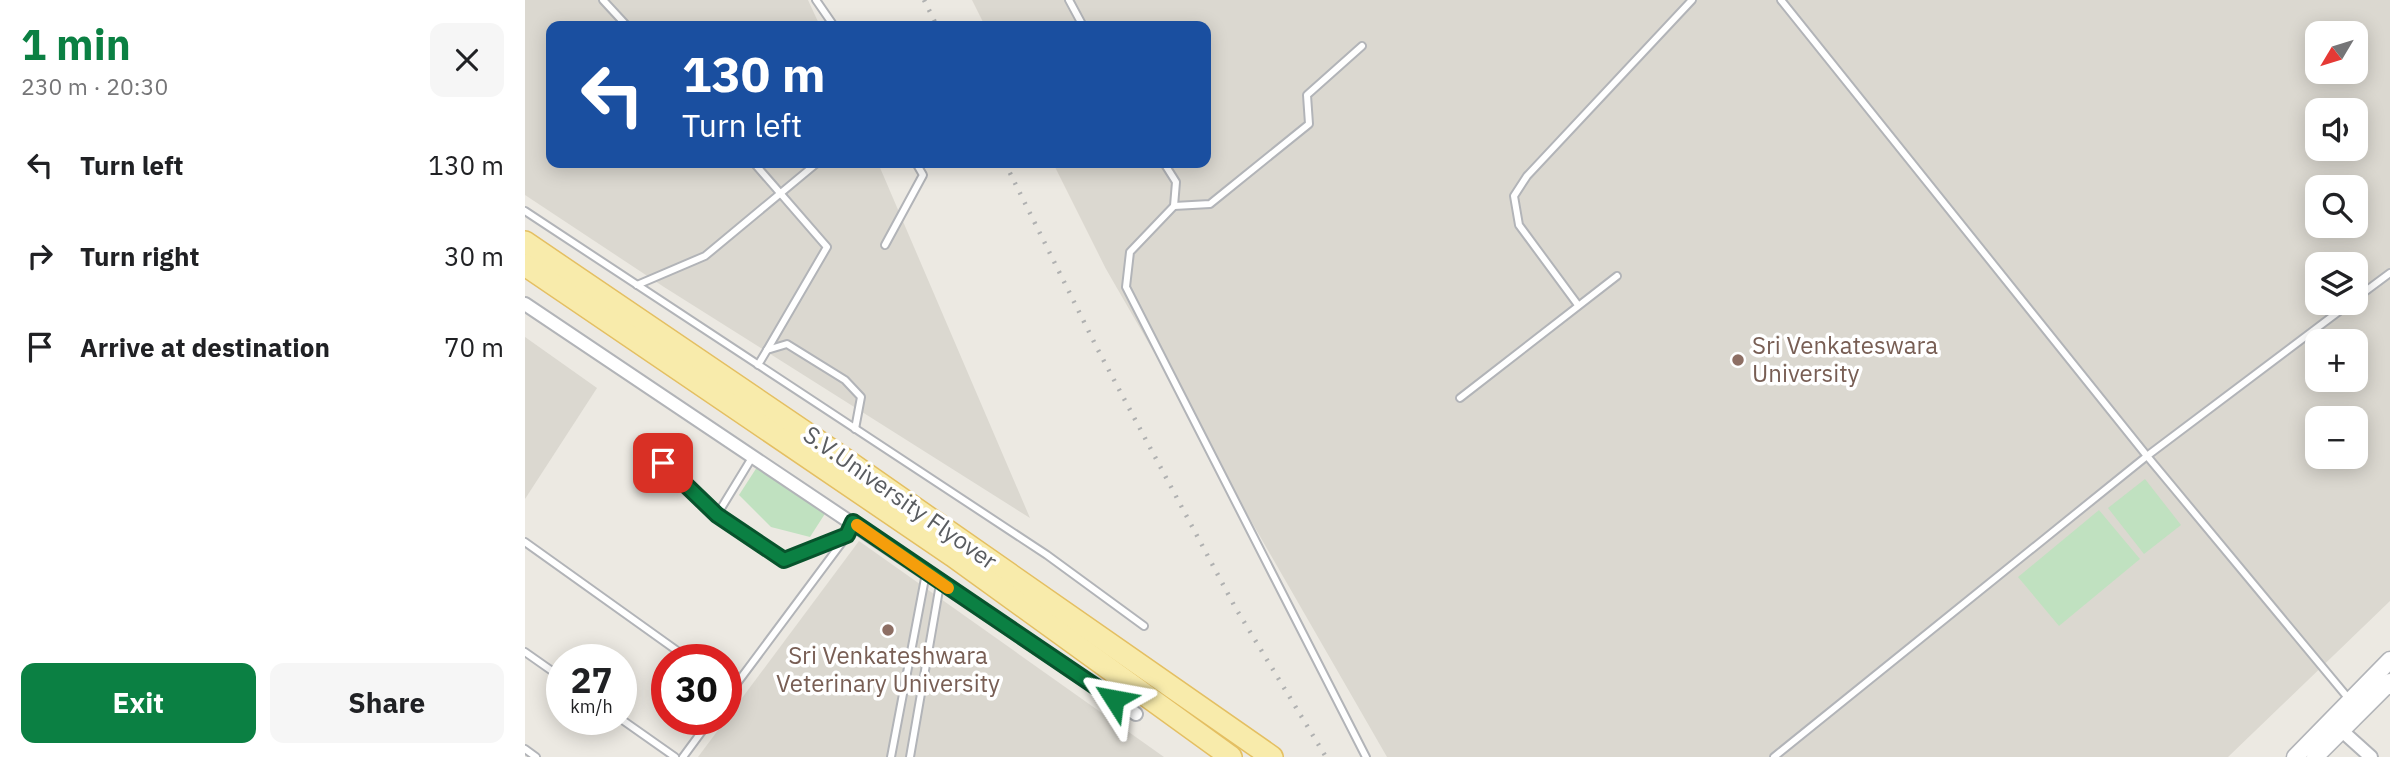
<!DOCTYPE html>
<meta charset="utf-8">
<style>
:root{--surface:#fff;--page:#f6f6f6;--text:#202124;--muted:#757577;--accent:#0b8043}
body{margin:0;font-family:"IBM Plex Sans",sans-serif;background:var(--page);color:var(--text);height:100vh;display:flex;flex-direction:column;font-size:26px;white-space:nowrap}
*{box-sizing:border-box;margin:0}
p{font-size:23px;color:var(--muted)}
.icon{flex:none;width:38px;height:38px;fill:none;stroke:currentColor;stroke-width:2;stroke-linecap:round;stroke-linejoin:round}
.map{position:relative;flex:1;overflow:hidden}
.details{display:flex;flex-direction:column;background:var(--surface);width:525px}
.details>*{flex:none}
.banner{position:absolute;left:21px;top:21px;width:665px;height:147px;border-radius:14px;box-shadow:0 4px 18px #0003;background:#1a4fa0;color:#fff;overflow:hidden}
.needle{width:46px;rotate:232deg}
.controls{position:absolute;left:1780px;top:21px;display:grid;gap:14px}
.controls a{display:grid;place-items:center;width:63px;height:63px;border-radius:14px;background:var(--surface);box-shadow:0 4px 18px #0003;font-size:35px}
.speed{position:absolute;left:21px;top:644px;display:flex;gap:14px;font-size:35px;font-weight:700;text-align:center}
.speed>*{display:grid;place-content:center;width:91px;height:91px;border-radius:50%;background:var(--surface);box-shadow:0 4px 18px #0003;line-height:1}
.speed small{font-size:18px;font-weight:400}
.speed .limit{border:10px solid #d22;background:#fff;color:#111}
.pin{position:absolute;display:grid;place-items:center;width:60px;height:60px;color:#fff;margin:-30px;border-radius:14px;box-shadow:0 4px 10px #0006}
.me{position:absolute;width:77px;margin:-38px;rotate:304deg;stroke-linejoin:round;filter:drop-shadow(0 0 5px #0008)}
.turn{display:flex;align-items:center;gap:24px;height:147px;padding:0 21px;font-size:32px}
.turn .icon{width:91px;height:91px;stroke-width:2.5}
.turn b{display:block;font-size:49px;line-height:60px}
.round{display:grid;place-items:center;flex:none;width:74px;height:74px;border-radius:14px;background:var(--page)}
.headline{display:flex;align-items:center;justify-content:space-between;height:119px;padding:0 21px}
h1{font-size:42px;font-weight:700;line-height:52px;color:var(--accent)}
.primary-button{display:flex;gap:14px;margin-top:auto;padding:14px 21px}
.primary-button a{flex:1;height:80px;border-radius:14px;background:var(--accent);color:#fff;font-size:28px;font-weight:700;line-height:80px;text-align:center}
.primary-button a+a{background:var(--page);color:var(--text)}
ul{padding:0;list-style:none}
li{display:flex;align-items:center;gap:21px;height:91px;padding:0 21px}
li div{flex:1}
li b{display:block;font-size:26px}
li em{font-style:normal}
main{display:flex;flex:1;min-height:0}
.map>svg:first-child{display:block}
</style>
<main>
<section class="details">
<div class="headline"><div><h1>1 min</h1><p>230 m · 20:30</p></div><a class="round"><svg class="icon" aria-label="close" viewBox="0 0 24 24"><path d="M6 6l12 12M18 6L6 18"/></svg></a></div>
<ul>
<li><svg class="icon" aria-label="left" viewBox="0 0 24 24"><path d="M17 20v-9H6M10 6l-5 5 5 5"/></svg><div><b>Turn left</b></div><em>130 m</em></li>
<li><svg class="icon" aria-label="right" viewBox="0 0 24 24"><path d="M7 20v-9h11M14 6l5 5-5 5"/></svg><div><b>Turn right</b></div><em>30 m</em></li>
<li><svg class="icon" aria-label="arrive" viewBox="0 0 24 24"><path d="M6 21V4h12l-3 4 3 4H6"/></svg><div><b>Arrive at destination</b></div><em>70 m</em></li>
</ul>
<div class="primary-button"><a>Exit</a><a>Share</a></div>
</section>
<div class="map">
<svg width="1865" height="757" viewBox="0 0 1865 757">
<rect width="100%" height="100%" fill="#ece9e2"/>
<g fill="#dbd8d0" fill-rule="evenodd">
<polygon points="0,0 283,0 295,26 26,26 26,163 353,163 505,518 139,287 0,195"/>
<path d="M447 0H1865V601L1703 757H862L581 269 528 163H681V26H460ZM1792 33H1830V72H1792ZM1792 110H1830V149H1792ZM1792 187H1830V226H1792ZM1792 264H1830V303H1792ZM1792 341H1830V380H1792ZM1792 418H1830V457H1792Z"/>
<polygon points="0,337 72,388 0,499"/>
<polygon points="334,541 639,757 173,757"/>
</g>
<g fill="#c0e1c0">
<polygon points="234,464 303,509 285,537 246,527 214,495"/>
<polygon points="1620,479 1656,525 1619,554 1583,508"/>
<polygon points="1574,510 1615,559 1534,626 1493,577"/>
</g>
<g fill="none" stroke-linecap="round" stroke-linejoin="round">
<defs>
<g id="service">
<polyline points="78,0 102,26"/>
<polyline points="291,0 309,26"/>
<polyline points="544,0 558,26"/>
<polyline points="229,163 302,247 242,350"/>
<polyline points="639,163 651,182 649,206 605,252 601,287 841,757"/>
<polyline points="649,206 685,204 784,124 782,95 837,46"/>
<polyline points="0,211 522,555 619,626"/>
<polyline points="360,245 398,175 391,163"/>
<polyline points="112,285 180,256 292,163"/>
<polyline points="1830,299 1865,273"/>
<polyline points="1053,305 994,225 989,196 1002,176 1167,0"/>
<polyline points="233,365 242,350 262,344 320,380 336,397 330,429"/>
<polyline points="935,398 1092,276"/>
<polyline points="228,456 192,515 259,560 322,535"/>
<polyline points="138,463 192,515"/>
<polyline points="0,542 165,660"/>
<polyline points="0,652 37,678"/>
<polyline points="201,698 321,537"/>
<polyline points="1824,699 1622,456 1825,303"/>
<polyline points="96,719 150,757"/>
<polyline points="0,749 11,757"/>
<polyline points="158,757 186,719"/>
<polyline points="366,757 401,573"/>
<polyline points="385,757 415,584"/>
<polyline points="1249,757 1622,456 1256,0"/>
</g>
<g id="minor">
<polyline points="0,304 611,714"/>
<polyline points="1816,730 1846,757"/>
</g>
<g id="tertiary">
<polyline points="1770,757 1865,660"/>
<polyline points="1790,757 1865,682"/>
</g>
<g id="primary">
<polyline points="0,242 321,460 747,757"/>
<polyline points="0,265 428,556 706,757"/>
</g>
</defs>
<use href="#service" stroke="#b2b4b8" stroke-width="10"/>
<use href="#minor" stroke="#b2b4b8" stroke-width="16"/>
<use href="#tertiary" stroke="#b2b4b8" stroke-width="19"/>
<use href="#primary" stroke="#e4bf62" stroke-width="24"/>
<use href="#service" stroke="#fff" stroke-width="6"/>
<use href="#minor" stroke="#fff" stroke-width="12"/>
<use href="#tertiary" stroke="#fff" stroke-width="16"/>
<use href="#primary" stroke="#f8ebab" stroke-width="21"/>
<g stroke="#b0b1b1" stroke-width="4.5" stroke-dasharray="2 9" stroke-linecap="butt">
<polyline points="399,0 412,26"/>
<polyline points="480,163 572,348 710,607 801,757"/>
</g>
</g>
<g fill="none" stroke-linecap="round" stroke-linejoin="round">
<defs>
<polyline id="route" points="138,463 192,515 259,560 322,535 328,522 589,699"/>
</defs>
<use href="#route" stroke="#07532c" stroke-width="18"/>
<use href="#route" stroke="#0b8043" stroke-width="12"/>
<polyline stroke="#f59e0b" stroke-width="12" points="332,525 423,588"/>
</g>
<g fill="#8d6e63" stroke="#fff" stroke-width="2.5">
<circle cx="1213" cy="360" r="7"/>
<circle cx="363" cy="630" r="7"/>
</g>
<g text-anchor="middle" stroke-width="7" stroke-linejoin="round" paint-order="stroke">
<g font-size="24" fill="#785e54" stroke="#fff" text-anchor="start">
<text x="1227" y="354">Sri Venkateswara<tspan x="1227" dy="28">University</tspan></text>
<text x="363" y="664" text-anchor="middle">Sri Venkateshwara<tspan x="363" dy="28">Veterinary University</tspan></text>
</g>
<g font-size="24" fill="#5a5d61" stroke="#fff">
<text transform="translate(375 498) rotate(35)" y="8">S.V.University Flyover</text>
</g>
</g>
</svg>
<div class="controls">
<a><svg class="needle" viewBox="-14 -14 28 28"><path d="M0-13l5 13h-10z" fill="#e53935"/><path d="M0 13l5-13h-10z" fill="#757577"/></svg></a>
<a><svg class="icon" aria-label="sound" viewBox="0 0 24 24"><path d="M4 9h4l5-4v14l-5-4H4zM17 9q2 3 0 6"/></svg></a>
<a><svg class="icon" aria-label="search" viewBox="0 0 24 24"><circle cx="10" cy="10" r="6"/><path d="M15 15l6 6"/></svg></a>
<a><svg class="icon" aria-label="layers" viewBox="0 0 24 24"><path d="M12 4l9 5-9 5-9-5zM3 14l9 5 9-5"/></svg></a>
<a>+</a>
<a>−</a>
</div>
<div class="speed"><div>27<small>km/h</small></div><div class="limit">30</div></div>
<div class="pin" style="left:138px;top:463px;background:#d93025"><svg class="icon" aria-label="arrive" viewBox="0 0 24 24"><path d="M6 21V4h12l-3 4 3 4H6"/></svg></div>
<svg class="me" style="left:589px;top:699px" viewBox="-20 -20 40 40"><path d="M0-17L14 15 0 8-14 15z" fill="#0b8043" stroke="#fff" stroke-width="4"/></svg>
<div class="banner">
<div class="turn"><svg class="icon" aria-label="left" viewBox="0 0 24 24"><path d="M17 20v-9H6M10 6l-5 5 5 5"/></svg><div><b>130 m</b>Turn left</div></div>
</div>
</div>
</main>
